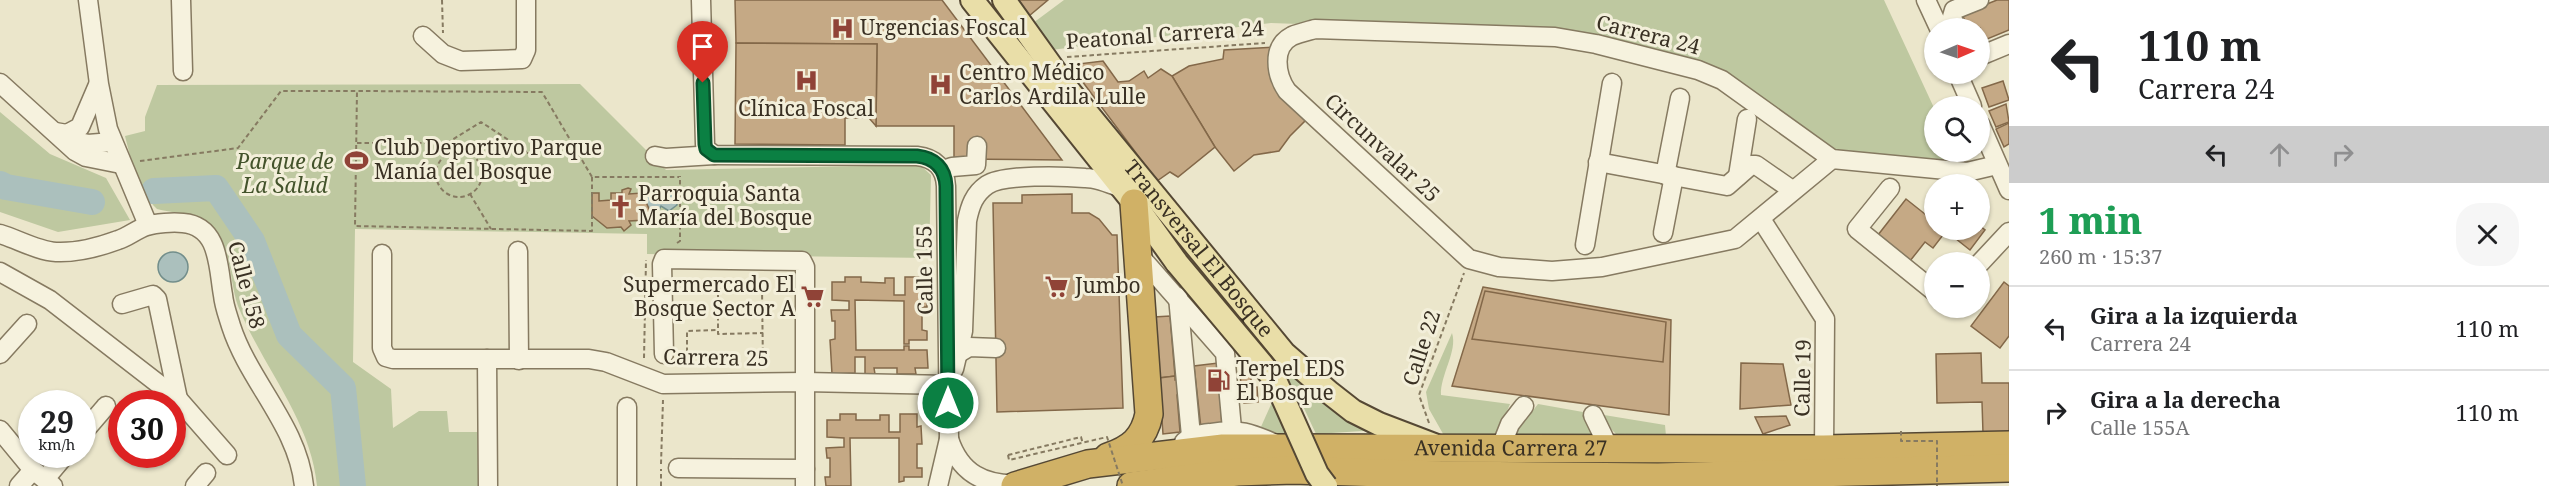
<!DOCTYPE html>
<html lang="es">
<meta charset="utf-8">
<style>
:root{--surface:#fff;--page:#f6f6f6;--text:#202124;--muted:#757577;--line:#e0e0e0}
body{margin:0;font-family:"Noto Serif",serif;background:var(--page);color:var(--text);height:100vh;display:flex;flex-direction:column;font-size:22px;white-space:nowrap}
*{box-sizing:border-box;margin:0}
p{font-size:20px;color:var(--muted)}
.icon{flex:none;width:33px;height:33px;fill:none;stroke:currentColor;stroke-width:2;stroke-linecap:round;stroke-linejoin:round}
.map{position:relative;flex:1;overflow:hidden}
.details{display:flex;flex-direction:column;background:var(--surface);width:540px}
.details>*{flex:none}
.banner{background:#fff;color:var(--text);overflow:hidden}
.needle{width:39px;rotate:88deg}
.fabs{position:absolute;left:1924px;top:18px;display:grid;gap:12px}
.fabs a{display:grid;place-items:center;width:66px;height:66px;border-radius:50%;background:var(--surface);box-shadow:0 2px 4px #0004;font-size:30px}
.speed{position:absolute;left:18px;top:390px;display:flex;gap:12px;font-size:30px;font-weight:700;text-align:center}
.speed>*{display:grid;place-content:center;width:78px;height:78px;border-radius:50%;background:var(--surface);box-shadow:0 2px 4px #0004;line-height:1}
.speed small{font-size:15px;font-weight:400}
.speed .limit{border:9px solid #d22;background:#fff;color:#111}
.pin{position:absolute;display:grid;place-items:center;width:51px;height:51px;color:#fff;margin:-62px -26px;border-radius:50% 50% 50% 0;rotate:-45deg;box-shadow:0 0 6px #0007}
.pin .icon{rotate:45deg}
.me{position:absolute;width:66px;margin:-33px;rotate:0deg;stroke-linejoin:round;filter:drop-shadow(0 0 4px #0008)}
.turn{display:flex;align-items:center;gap:21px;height:126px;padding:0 30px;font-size:27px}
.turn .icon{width:78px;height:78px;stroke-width:2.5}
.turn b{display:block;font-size:42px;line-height:51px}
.lanes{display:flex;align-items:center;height:57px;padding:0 30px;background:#0003;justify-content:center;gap:30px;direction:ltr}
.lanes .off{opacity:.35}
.round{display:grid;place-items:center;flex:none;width:63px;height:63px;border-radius:24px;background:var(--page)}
.summary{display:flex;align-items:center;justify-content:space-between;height:102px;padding:0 30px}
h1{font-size:36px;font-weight:800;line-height:45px;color:#1e9e55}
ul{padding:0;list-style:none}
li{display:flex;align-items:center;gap:18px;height:84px;padding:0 30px;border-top:2px solid var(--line)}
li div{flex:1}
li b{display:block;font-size:22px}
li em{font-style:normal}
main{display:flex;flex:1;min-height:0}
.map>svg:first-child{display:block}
</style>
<main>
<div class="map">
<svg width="2009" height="486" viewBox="0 0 2009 486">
<rect width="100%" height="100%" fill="#ebe6cb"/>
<g fill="#bec8a0">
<polygon points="1064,0 1884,0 1935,110 1935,152 1955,152 1963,170 1821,147 1706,66 1434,29 1271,23 1051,50 1029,26"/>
<path d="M580 84 666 170 920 165 931 175 929 258 647 254V234L355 229 353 362 391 389 393 428 419 411H447L449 432H479V486H317C311 420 262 366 238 306 230 284 232 256 218 235 205 215 178 214 157 209L153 205 134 172 125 136 145 131V117L157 85Z"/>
<polygon points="0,112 50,154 106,178 130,220 58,232 0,212"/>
<polygon points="1237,317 1279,359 1378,430 1316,434 1302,404 1286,376"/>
<path d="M1452 333C1458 351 1440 375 1441 395L1510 404 1496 437 1446 439 1429 409 1426 392Z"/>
<polygon points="1273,400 1290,438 1260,429"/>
<polygon points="1538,404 1583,412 1592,435 1512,438"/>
<polygon points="1604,415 1665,425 1666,436 1621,439 1608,426"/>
</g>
<g fill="#abc0bd" stroke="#728e8b" stroke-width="1.5">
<path d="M667 191 676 195 677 205 669 211 661 206 658 212 647 210C644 202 645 198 652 192L660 197Z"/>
<circle cx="173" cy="267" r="15"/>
</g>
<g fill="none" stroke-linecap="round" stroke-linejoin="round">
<g stroke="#abc0bd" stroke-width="26">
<polyline points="0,184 6,187 92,202"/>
<polyline points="154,191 216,188 252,241 289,335 343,388 353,486"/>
</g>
</g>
<g fill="#c5a985" stroke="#836849" stroke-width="1.5">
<polygon points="735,0 942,0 1062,160 954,159 954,126 876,126 877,44 736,43"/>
<polygon points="1017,0 1048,0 1029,16"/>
<polygon points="1997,0 2009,0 2009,30 1980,42 1980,28 1968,28 1962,14"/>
<polygon points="736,43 877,44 876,126 869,118 845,118 845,145 735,144"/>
<polygon points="1275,47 1286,96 1311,115 1290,136 1279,151 1254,155 1234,171 1215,147 1172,76 1189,66 1223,59 1224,50"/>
<polygon points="1103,61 1118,82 1129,81 1144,71 1148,78 1161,69 1172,76 1215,147 1178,177 1170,172 1157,181 1070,65"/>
<polygon points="2003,81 2009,100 1989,107 1982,88"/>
<polygon points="2006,104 2009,122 1996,127 1989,111"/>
<polygon points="2009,123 2009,144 2004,147 1996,129"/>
<polygon points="628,188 631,189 629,194 642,193 650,211 647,220 629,221 631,225 624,231 621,227 607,228 592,216 592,193 599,193 599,201 611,200 611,193 622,193 622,190"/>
<polygon points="1072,194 1072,213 1089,213 1099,219 1112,235 1117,235 1123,408 997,412 993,203 1022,203 1022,195"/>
<polygon points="1906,199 1935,222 1935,230 1980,230 1980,226 1985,230 1970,250 1946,231 1933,248 1925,242 1910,261 1878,235"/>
<polygon points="845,277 861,277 861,282 885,283 885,278 894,278 894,295 905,295 905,277 922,277 922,289 926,289 927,307 922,307 922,330 927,331 927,340 909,340 909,344 904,344 904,301 855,300 856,350 904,350 904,346 909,346 909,350 927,350 928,368 915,368 916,374 897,374 897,368 874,368 875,374 865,374 865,357 855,357 855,373 832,374 830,340 835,339 835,321 832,321 831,310 849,310 849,301 832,300 832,282 845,282"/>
<polygon points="2004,282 2009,286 2009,336 2000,348 1971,326"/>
<polygon points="1483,287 1671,320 1669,415 1452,386"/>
<polygon points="1485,291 1666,322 1663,362 1472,339"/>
<polygon points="1170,316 1175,376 1159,378 1154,317"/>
<polygon points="1981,353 1982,383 2009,383 2009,432 1983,433 1982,402 1937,403 1936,354"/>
<polygon points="1218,363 1222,426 1201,428 1194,366"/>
<polygon points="1741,363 1783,364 1791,405 1740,409"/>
<polygon points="1240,372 1246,372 1251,376 1251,385 1241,386"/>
<polygon points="1175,376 1175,380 1181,380 1182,395 1177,395 1180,432 1163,434 1159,378"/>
<polygon points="1257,387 1258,402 1244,403 1243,388"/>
<polygon points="840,414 856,414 856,420 880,420 880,415 889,415 889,432 900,432 900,414 917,414 917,427 921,426 922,444 917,444 917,468 922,468 922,477 904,477 904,481 899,482 899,438 850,438 851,486 826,486 825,477 830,477 830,458 827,458 826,448 844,447 844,438 827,437 827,420 840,420"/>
<polygon points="1786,416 1790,425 1763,434 1755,417"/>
</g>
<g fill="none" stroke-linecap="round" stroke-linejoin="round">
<defs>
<g id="minor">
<polyline points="88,0 99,84 108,129 148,225"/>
<polyline points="181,0 183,71"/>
<path d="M701 0 705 144 706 149 714 155 917 156C935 158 945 168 946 186L949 439 938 486"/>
<polyline points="1926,0 1939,28"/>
<polyline points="1956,28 1952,17 1954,10 1979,0"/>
<polyline points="423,36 443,54 461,61 522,59 526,50 526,0"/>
<polyline points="1980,56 2009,44"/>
<polyline points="1958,74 1972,106"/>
<polyline points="0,83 75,151 86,157 121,164"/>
<polyline points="1980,124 2009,190"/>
<polyline points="55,132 67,134 80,127 98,85"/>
<polyline points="67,139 88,144 112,142"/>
<polyline points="655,156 666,158 714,155"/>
<path d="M1832 159 1735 239 1602 267 1552 271 1499 267 1469 259 1287 91C1276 75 1271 47 1292 36 1299 33 1308 31 1315 29L1555 37 1596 44 1698 70 1722 80 1832 159 1967 172 1997 165"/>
<polyline points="1598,162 1727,186 1751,165 1756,165 1792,190"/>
<polyline points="943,170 952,167 976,165 977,146"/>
<polyline points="1665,175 1680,98"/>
<polyline points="1738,176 1747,119"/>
<polyline points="1890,188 1857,229 1935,292"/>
<polyline points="1761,219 1825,319 1824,449"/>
<polyline points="1663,233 1674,176"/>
<path d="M0 234C17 239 38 251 56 252 77 253 99 247 118 240 128 237 137 229 147 226 156 223 173 222 183 223 220 226 218 268 223 295 224 306 228 316 231 326 249 382 298 426 304 486"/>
<polyline points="1585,245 1612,83"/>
<polyline points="518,251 519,360"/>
<polyline points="382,254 382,348 386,357 393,359 589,359 606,362 663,384 805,382 948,385"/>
<polyline points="1138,254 1225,353 1232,429"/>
<polyline points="1980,263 2009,232"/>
<polyline points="0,272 50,300 178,399 227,455"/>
<polyline points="1178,297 1191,436"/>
<polyline points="122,304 153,295 157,299 178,399"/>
<polyline points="959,353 969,347 996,348"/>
<polyline points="0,354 27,324"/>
<polyline points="664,354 662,264 664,259 802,261 805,267 805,469"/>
<polyline points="487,359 488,486"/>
<path d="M954 369 963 331 967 221C970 206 974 194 987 185 1003 174 1064 176 1085 178 1097 178 1109 183 1121 188"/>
<polyline points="1593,415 1609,448"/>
<polyline points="0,430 33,470 53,486"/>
<polyline points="82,434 106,406"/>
<path d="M949 439C960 473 984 486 1020 484"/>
<path d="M1184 442C1192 435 1200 434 1210 433 1239 428 1251 433 1276 444"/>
<polyline points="1500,449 1510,424 1524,406"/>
<polyline points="678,468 805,469 805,486"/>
<polyline points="45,479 66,454"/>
<polyline points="19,486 33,470"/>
<polyline points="195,486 206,473"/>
<polyline points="627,486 627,407"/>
</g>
<g id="major">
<polyline points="972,0 1134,203 1177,263"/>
<path id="s1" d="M1004 0 1069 91 1284 353 1330 393 1353 411 1379 424 1434 445"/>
</g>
<g id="highway">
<path d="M1108 457C1131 449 1144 439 1149 414L1134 203"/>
<path id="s2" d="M1015 486 1088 464 1223 448 1824 449 2009 445"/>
<polyline points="1131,486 1237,472 1294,470 1440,475 1658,477 2009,468"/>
</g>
</defs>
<use href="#minor" stroke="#867a61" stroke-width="21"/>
<use href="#major" stroke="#554834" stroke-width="26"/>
<use href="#highway" stroke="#554834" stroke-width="30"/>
<g stroke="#867a61" stroke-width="2" stroke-dasharray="4.5 3" stroke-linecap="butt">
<polyline points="442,0 443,33"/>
<polyline points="1067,57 1265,43"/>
<polyline points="357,143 447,143 481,122 527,152"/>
<circle cx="459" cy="174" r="23"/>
<polyline points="467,153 577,153"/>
<polyline points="140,161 238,148 281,91 357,91"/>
<polyline points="592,177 592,231 355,226 357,91 542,92 592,177 679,177"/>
<polyline points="470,194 491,229"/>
<polyline points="677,243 680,241 680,176"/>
<polyline points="644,358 646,260"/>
<polyline points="687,367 687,331 717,330"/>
<polyline points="763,367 762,288 718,289 718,334 763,333"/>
<polyline points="1429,423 1419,395 1464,273"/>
<polyline points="1008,455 1081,437 1083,444"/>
<polyline points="661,464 663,400"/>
<polyline points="661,486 661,469"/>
</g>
<use href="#minor" stroke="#f6f2de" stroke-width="18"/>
<use href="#major" stroke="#e9dea8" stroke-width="22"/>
<use href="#highway" stroke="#d0b166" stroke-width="27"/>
<defs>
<polyline id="major-bridge" points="1177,263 1275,380 1317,474 1326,486"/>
</defs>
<use href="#major-bridge" stroke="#554834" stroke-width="26" stroke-linecap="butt"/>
<g stroke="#867a61" stroke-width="2" stroke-dasharray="4.5 3" stroke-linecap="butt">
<polyline points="1901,431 1901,441 1937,441 1937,486"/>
<polyline points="1008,455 1009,460 1107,437 1123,486"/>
</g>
<use href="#major-bridge" stroke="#e9dea8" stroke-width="22"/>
</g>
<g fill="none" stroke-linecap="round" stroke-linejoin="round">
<defs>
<path id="route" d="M703 83 705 144 706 149 714 155 917 156C935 158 945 168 946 186L948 403"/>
</defs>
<use href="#route" stroke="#07532c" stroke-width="15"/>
<use href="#route" stroke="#0b8043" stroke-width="10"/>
</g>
<defs>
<symbol id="hospital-bare" viewBox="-9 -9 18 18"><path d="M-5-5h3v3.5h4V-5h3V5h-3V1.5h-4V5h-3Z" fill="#904337" stroke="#f3efda" stroke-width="2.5" paint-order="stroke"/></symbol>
<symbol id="stadium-bare" viewBox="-9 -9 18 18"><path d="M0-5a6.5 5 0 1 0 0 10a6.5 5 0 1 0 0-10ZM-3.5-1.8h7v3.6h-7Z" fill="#904337" stroke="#f3efda" stroke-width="2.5" paint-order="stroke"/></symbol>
<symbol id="church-bare" viewBox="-9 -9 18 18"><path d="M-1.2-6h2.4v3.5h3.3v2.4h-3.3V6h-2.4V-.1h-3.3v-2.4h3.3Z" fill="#904337" stroke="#f3efda" stroke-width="2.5" paint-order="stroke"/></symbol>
<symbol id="supermarket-bare" viewBox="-9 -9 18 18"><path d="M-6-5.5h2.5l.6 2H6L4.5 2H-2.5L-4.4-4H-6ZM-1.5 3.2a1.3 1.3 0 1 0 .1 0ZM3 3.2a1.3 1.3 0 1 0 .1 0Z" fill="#904337" stroke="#f3efda" stroke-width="2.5" paint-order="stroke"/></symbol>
<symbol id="fuel-bare" viewBox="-9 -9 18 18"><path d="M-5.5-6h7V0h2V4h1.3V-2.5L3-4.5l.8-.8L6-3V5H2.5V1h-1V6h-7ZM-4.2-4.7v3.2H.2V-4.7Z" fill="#904337" stroke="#f3efda" stroke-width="2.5" paint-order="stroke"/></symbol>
</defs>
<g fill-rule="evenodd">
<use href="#hospital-bare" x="826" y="12" width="33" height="33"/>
<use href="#hospital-bare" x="790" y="64" width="33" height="33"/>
<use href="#hospital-bare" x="924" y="68" width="33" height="33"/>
<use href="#stadium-bare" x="340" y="144" width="33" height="33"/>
<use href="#church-bare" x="604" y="190" width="33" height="33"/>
<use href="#supermarket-bare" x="1040" y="270" width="33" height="33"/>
<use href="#supermarket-bare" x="796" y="280" width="33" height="33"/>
<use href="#fuel-bare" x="1202" y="364" width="33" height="33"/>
</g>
<g text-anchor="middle" stroke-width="6" stroke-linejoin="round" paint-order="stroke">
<g font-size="21" fill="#393023" stroke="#f3efda" text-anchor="start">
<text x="860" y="35">Urgencias Foscal</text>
<text x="959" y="80">Centro Médico<tspan x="959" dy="24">Carlos Ardila Lulle</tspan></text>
<text x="806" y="116" text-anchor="middle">Clínica Foscal</text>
<text x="374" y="155">Club Deportivo Parque<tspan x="374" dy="24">Manía del Bosque</tspan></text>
<text x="638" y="201">Parroquia Santa<tspan x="638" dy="24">María del Bosque</tspan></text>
<text x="795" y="292" text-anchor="end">Supermercado El<tspan x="795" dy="24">Bosque Sector A</tspan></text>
<text x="1075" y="293">Jumbo</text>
<text x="1236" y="376">Terpel EDS<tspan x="1236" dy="24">El Bosque</tspan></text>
</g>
<g font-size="21" fill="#393023" stroke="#f3efda">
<text transform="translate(1165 35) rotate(-4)" y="7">Peatonal Carrera 24</text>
<text transform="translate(1648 35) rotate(14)" y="7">Carrera 24</text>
<text transform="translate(1382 148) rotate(43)" y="7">Circunvalar 25</text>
<text dy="7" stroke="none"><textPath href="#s1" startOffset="316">Transversal El Bosque</textPath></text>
<text transform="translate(925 270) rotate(-91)" y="7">Calle 155</text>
<text transform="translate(246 285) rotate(75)" y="7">Calle 158</text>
<text transform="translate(1422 348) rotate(-72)" y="7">Calle 22</text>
<text transform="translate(716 358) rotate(1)" y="7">Carrera 25</text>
<text transform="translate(1803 378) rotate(-89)" y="7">Calle 19</text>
<text dy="7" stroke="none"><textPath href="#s2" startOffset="500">Avenida Carrera 27</textPath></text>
</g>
<g font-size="21" font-style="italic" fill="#43532b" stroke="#f3efda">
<text x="285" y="169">Parque de<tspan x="285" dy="24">La Salud</tspan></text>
</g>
</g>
</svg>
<div class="fabs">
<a><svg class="needle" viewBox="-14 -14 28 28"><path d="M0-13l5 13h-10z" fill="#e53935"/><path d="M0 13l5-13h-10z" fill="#757577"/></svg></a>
<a><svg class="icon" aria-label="search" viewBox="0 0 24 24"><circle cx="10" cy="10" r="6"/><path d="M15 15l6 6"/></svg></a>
<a>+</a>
<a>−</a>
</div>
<div class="speed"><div>29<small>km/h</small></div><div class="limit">30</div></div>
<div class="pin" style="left:703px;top:83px;background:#d93025"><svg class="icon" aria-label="arrive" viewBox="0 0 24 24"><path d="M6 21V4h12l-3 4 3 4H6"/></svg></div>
<svg class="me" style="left:948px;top:403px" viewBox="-20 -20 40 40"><circle r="17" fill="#0b8043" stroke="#fff" stroke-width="3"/><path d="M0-11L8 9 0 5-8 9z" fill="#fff"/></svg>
</div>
<section class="details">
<div class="banner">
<div class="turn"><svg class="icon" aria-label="left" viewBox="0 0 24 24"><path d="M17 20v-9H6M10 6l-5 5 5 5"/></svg><div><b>110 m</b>Carrera 24</div></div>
<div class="lanes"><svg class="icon" aria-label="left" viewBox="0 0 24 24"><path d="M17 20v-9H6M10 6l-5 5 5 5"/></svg><svg class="icon off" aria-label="ahead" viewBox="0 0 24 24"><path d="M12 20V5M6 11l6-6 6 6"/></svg><svg class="icon off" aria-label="right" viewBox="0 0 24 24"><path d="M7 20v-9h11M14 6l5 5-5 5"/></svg></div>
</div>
<div class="summary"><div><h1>1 min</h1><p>260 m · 15:37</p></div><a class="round"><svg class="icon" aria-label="close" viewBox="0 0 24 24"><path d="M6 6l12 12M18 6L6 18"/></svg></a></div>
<ul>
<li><svg class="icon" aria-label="left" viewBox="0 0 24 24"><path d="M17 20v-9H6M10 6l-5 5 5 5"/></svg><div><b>Gira a la izquierda</b><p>Carrera 24</p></div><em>110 m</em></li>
<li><svg class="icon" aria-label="right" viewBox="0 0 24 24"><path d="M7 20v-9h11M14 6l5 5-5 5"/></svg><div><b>Gira a la derecha</b><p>Calle 155A</p></div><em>110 m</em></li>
</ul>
</section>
</main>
